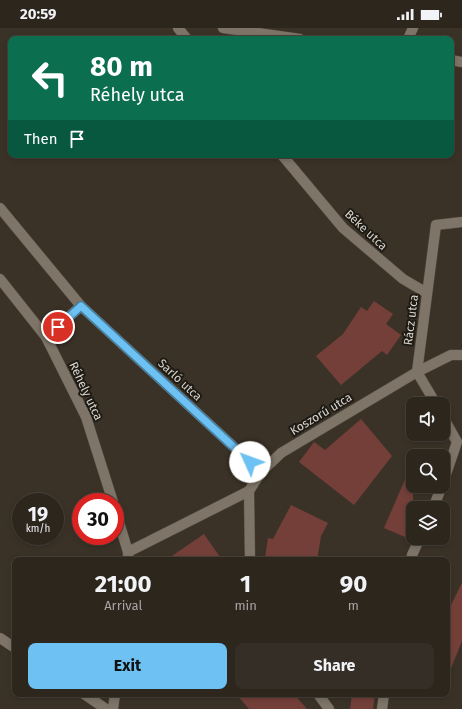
<!DOCTYPE html>
<meta charset="utf-8">
<style>
:root{--surface:#2c261d;--page:#342e26;--text:#f1f3f6;--muted:#a6a5a4;--line:#48433b;--accent:#6dc2f3}
body{margin:0;font-family:"Fira Sans",sans-serif;background:var(--page);color:var(--text);height:100vh;display:flex;flex-direction:column;font-size:15px;white-space:nowrap}
*{box-sizing:border-box;margin:0}
p{font-size:13px;color:var(--muted)}
.icon{flex:none;width:22px;height:22px;fill:none;stroke:currentColor;stroke-width:2;stroke-linecap:round;stroke-linejoin:round}
.map{position:relative;flex:1;overflow:hidden}
.details{position:absolute;left:12px;top:529px;width:438px;height:140px;display:flex;flex-direction:column;background:var(--surface);border-radius:8px;box-shadow:0 2px 6px #0003,0 0 0 1px var(--line)}
.details>*{flex:none}
.guide{position:absolute;left:8px;top:8px;width:446px;height:122px;border-radius:8px;box-shadow:0 2px 6px #0003,0 0 0 1px var(--line);background:#0b6e4f;color:#fff;overflow:hidden}
.fabs{position:absolute;left:406px;top:369px;display:grid;gap:8px}
.fabs a{display:grid;place-items:center;width:44px;height:44px;border-radius:8px;background:var(--surface);box-shadow:0 2px 6px #0003,0 0 0 1px var(--line);font-size:20px}
.speed{position:absolute;left:12px;top:465px;display:flex;gap:8px;font-size:20px;font-weight:700;text-align:center}
.speed>*{display:grid;place-content:center;width:52px;height:52px;border-radius:50%;background:var(--surface);box-shadow:0 2px 6px #0003,0 0 0 1px var(--line);line-height:1}
.speed small{font-size:10px;font-weight:400}
.speed .limit{border:6px solid #d22;background:#fff;color:#111}
.pin{position:absolute;display:grid;place-items:center;width:34px;height:34px;color:#fff;margin:-17px;border:2px solid #fff;border-radius:50%;box-shadow:0 1px 4px #0007}
.me{position:absolute;width:44px;margin:-22px;rotate:313deg;stroke-linejoin:round;filter:drop-shadow(0 0 3px #0008)}
.turn{display:flex;align-items:center;gap:14px;height:84px;padding:0 16px;font-size:18px}
.turn .icon{width:52px;height:52px;stroke-width:2.5}
.turn b{display:block;font-size:28px;line-height:34px}
.then{display:flex;align-items:center;height:38px;padding:0 16px;background:#0003;gap:8px;font-size:15px}
.eta{display:flex;justify-content:space-evenly;align-items:center;height:68px;text-align:center}
.eta b{font-size:24px;font-weight:700;line-height:28px}
.button{display:flex;gap:8px;margin-top:auto;padding:8px 16px}
.button a{flex:1;height:46px;border-radius:8px;background:var(--accent);color:#111;font-size:16px;font-weight:700;line-height:46px;text-align:center}
.button a+a{background:var(--page);color:var(--text)}
.status{display:flex;justify-content:space-between;align-items:center;height:28px;padding:0 20px;background:var(--surface);direction:ltr}
.status svg{height:11px;fill:currentColor}
.map>svg:first-child{display:block}
</style>
<div class="status"><b>20:59</b><svg viewBox="0 0 49 12"><path d="M0 12V9h3v3zM5 12V6h3v6zM10 12V3h3v9zM15 12V0h3v12zM26 1h20v11H26zM47 4h2v5h-2z"/></svg></div>
<div class="map">
<svg width="462" height="681" viewBox="0 0 462 681">
<rect width="100%" height="100%" fill="#3b3227"/>
<g fill="#743f39">
<polygon points="374,273 393,286 386,296 401,307 387,327 382,323 341,357 316,328 343,306 361,279 367,283"/>
<polygon points="361,391 392,428 354,477 299,434 314,414 325,422"/>
<polygon points="413,433 413,510 412,512 384,500"/>
<polygon points="291,477 328,495 321,508 317,532 280,532 265,530 268,510 273,511"/>
<polygon points="204,506 222,532 166,532"/>
<polygon points="462,555 462,613 448,648 447,585"/>
<polygon points="236,666 294,666 307,681 249,681"/>
<polygon points="352,666 375,666 373,681 350,681"/>
</g>
<g fill="none" stroke-linecap="round" stroke-linejoin="round">
<defs>
<g id="minor">
<polyline points="178,0 187,11"/>
<polyline points="223,0 300,11"/>
<polyline points="408,11 413,0"/>
<polyline points="451,32 462,34"/>
<polyline points="282,127 343,200 403,251 427,265"/>
<polyline points="0,180 81,278 261,444"/>
<polyline points="0,251 46,309 86,389 113,474"/>
<polyline points="46,309 81,278"/>
<polyline points="417,344 436,197 462,194"/>
<polyline points="417,344 436,376"/>
<polyline points="443,389 457,414 443,455"/>
<polyline points="249,463 261,444 281,425 417,344 451,327 462,327"/>
<polyline points="249,463 250,532"/>
<polyline points="433,480 442,458"/>
<polyline points="115,481 128,524 128,532"/>
<polyline points="128,524 249,463"/>
<polyline points="411,532 412,527 420,510"/>
<polyline points="0,610 15,620"/>
<polyline points="84,666 106,681"/>
<polyline points="318,666 329,681"/>
<polyline points="113,681 115,666"/>
<polyline points="382,681 384,666"/>
</g>
</defs>
<use href="#minor" stroke="#554e44" stroke-width="11"/>
<use href="#minor" stroke="#7e7568" stroke-width="10"/>
</g>
<g fill="none" stroke-linecap="round" stroke-linejoin="round">
<defs>
<polyline id="route" points="58,299 81,278 250,434"/>
</defs>
<use href="#route" stroke="#477e9e" stroke-width="10"/>
<use href="#route" stroke="#6dc2f3" stroke-width="7"/>
</g>
<g text-anchor="middle" stroke-width="4" stroke-linejoin="round" paint-order="stroke">
<g font-size="12" fill="#d9d3cc" stroke="#1e1b15">
<text transform="translate(366 202) rotate(43)" y="4">Béke utca</text>
<text transform="translate(411 292) rotate(-83)" y="4">Rácz utca</text>
<text transform="translate(180 352) rotate(43)" y="4">Sarló utca</text>
<text transform="translate(86 363) rotate(65)" y="4">Réhely utca</text>
<text transform="translate(321 386) rotate(-31)" y="4">Koszorú utca</text>
</g>
</g>
</svg>
<div class="fabs">
<a><svg class="icon" aria-label="sound" viewBox="0 0 24 24"><path d="M4 9h4l5-4v14l-5-4H4zM17 9q2 3 0 6"/></svg></a>
<a><svg class="icon" aria-label="search" viewBox="0 0 24 24"><circle cx="10" cy="10" r="6"/><path d="M15 15l6 6"/></svg></a>
<a><svg class="icon" aria-label="layers" viewBox="0 0 24 24"><path d="M12 4l9 5-9 5-9-5zM3 14l9 5 9-5"/></svg></a>
</div>
<div class="speed"><div>19<small>km/h</small></div><div class="limit">30</div></div>
<div class="pin" style="left:58px;top:299px;background:#d93025"><svg class="icon" aria-label="arrive" viewBox="0 0 24 24"><path d="M6 21V4h12l-3 4 3 4H6"/></svg></div>
<svg class="me" style="left:250px;top:434px" viewBox="-20 -20 40 40"><circle r="19" fill="#fff"/><path d="M0-13L10 11 0 6-10 11z" fill="#6dc2f3"/></svg>
<div class="guide">
<div class="turn"><svg class="icon" aria-label="left" viewBox="0 0 24 24"><path d="M17 20v-9H6M10 6l-5 5 5 5"/></svg><div><b>80 m</b>Réhely utca</div></div>
<div class="then">Then<svg class="icon" aria-label="arrive" viewBox="0 0 24 24"><path d="M6 21V4h12l-3 4 3 4H6"/></svg></div>
</div>
<section class="details">
<div class="eta">
<div><b>21:00</b><p>Arrival</p></div>
<div><b>1</b><p>min</p></div>
<div><b>90</b><p>m</p></div>
</div>
<div class="button"><a>Exit</a><a>Share</a></div>
</section>
</div>
